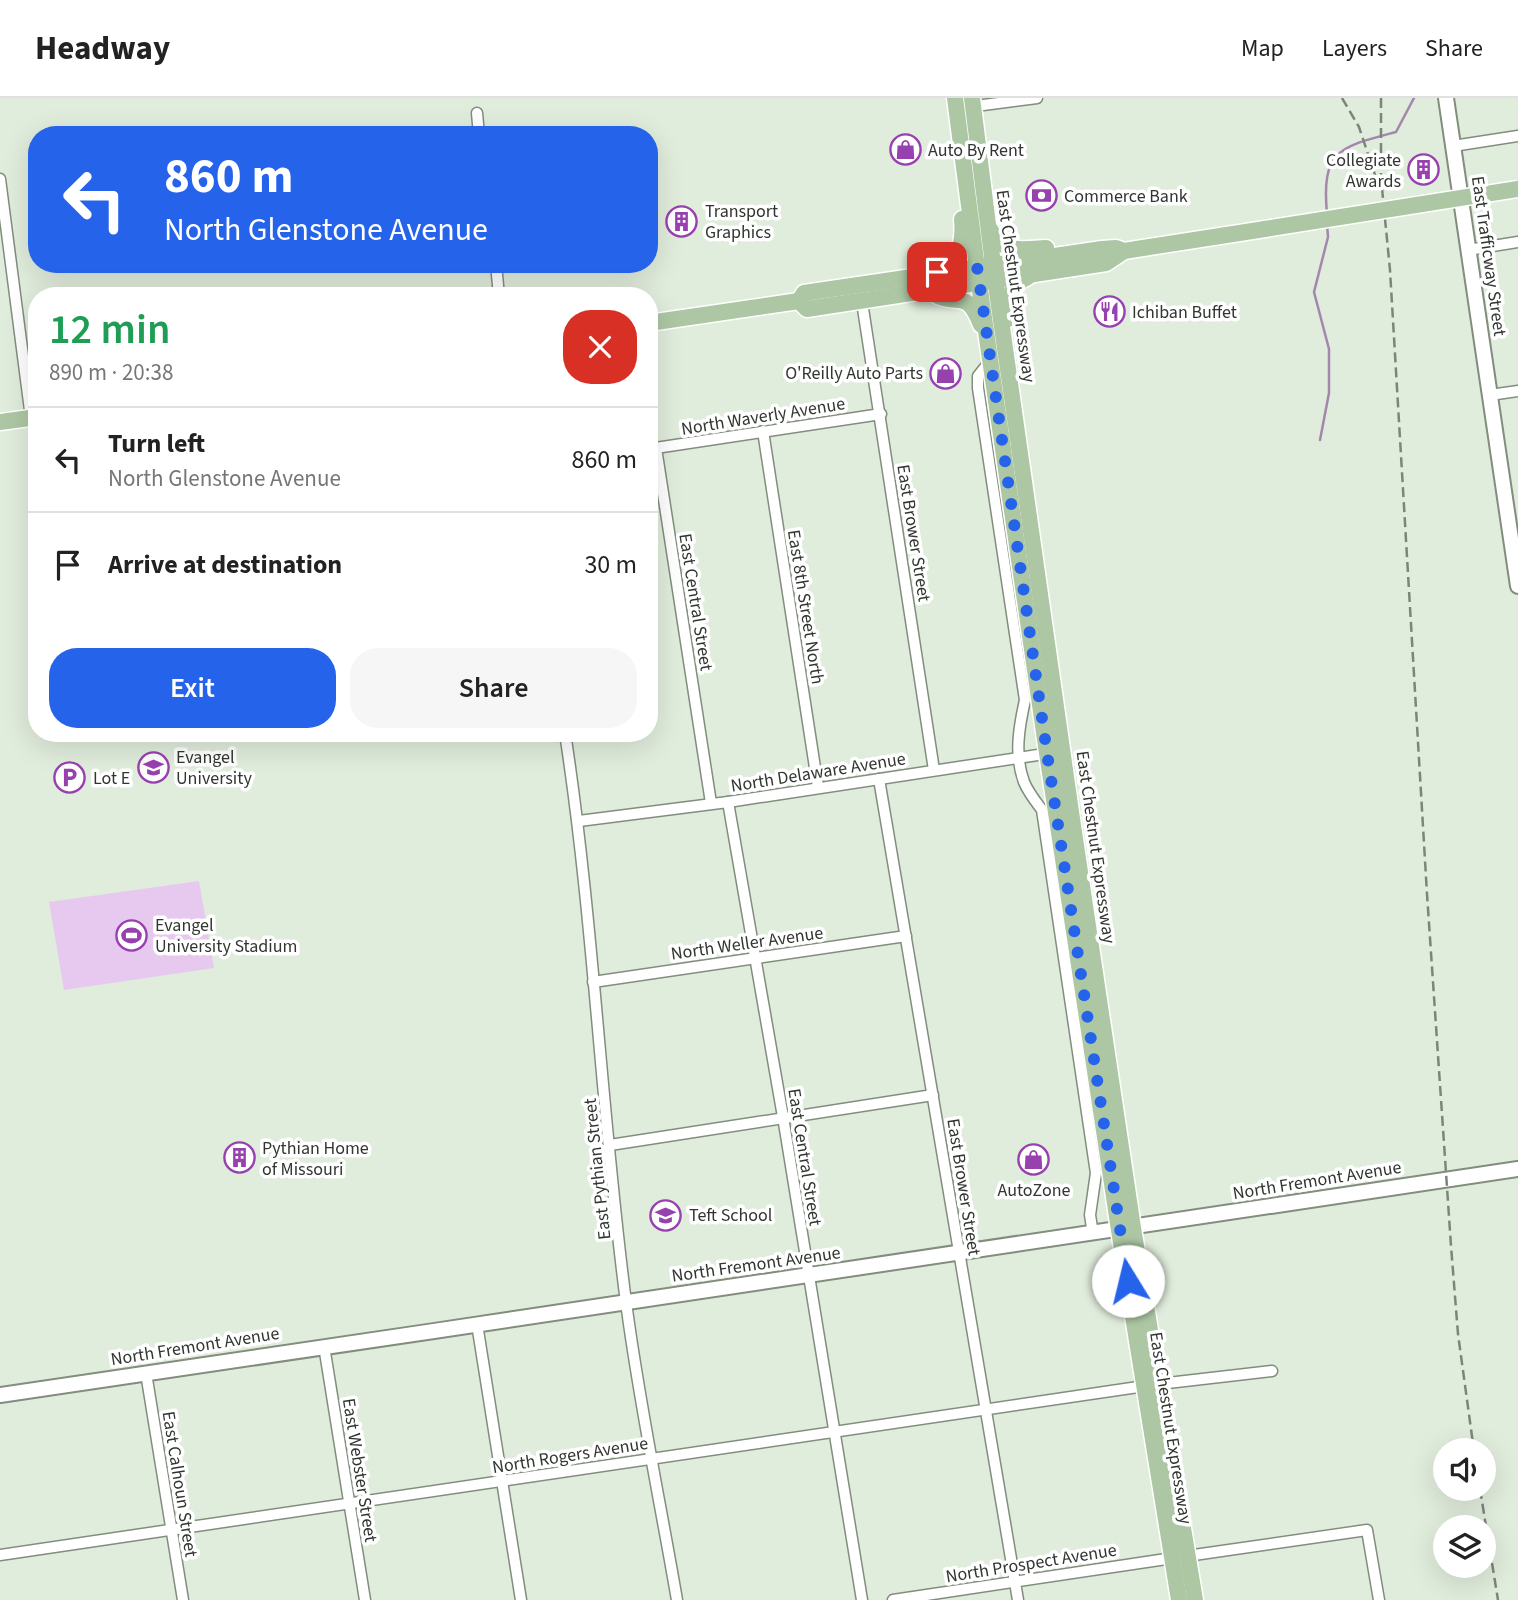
<!DOCTYPE html>
<meta charset="utf-8">
<style>
:root{--surface:#fff;--page:#f6f6f6;--text:#222;--muted:#767676;--line:#e0e0e0;--accent:#2563eb}
body{margin:0;font-family:"Source Sans 3",sans-serif;background:var(--page);color:var(--text);height:100vh;display:flex;flex-direction:column;font-size:26px;white-space:nowrap}
*{box-sizing:border-box;margin:0}
p{font-size:23px;color:var(--muted)}
.icon{flex:none;width:38px;height:38px;fill:none;stroke:currentColor;stroke-width:2;stroke-linecap:round;stroke-linejoin:round}
.map{position:relative;flex:1;overflow:hidden}
.side{position:absolute;left:28px;top:189px;width:630px;height:455px;display:flex;flex-direction:column;background:var(--surface);border-radius:28px;box-shadow:0 7px 28px #0002}
.side>*{flex:none}
.hud{position:absolute;left:28px;top:28px;width:630px;height:147px;border-radius:28px;box-shadow:0 7px 28px #0002;background:#2563eb;color:#fff;overflow:hidden}
.buttons{position:absolute;left:1433px;top:1340px;display:grid;gap:14px}
.buttons a{display:grid;place-items:center;width:63px;height:63px;border-radius:50%;background:var(--surface);box-shadow:0 7px 28px #0002;font-size:35px}
.pin{position:absolute;display:grid;place-items:center;width:60px;height:60px;color:#fff;margin:-30px;border-radius:14px;box-shadow:0 4px 10px #0006}
.me{position:absolute;width:77px;margin:-38px;rotate:351deg;stroke-linejoin:round;filter:drop-shadow(0 0 5px #0008)}
.turn{display:flex;align-items:center;gap:24px;height:147px;padding:0 21px;font-size:32px}
.turn .icon{width:91px;height:91px;stroke-width:2.5}
.turn b{display:block;font-size:49px;line-height:60px}
.round{display:grid;place-items:center;flex:none;width:74px;height:74px;border-radius:28px;background:var(--page)}
.overview{display:flex;align-items:center;justify-content:space-between;height:119px;padding:0 21px}
h1{font-size:42px;font-weight:600;line-height:52px;color:#1e9e55}
.action{display:flex;gap:14px;margin-top:auto;padding:14px 21px}
.action a{flex:1;height:80px;border-radius:28px;background:var(--accent);color:#fff;font-size:28px;font-weight:600;line-height:80px;text-align:center}
.action a+a{background:var(--page);color:var(--text)}
ul{padding:0;list-style:none}
li{display:flex;align-items:center;gap:21px;height:105px;padding:0 21px;border-top:2px solid var(--line)}
li div{flex:1}
li b{display:block;font-size:26px}
li em{font-style:normal}
header{display:flex;align-items:center;gap:42px;box-sizing:border-box;height:98px;padding:0 35px;background:var(--surface);border-bottom:2px solid var(--line)}
header strong{font-size:33px}
nav{display:flex;gap:38px;margin-inline-start:auto;font-size:24px}
.map>svg:first-child{display:block}
</style>
<header>
<strong>Headway</strong>
<nav><a>Map</a><a>Layers</a><a>Share</a></nav>
</header>
<div class="map">
<svg width="1518" height="1502" viewBox="0 0 1518 1502">
<rect width="100%" height="100%" fill="#e0ecdc"/>
<polygon fill="#e7c9f0" points="199,783 214,870 64,892 49,804"/>
<g fill="none" stroke-linecap="round" stroke-linejoin="round">
<g stroke="#a387ac" stroke-width="2.5">
<path d="M1327 116C1321 51 1340 49 1396 34L1414 0"/>
<polyline points="1320,342 1329,295 1329,251 1314,194 1328,139 1327,126"/>
</g>
<defs>
<g id="street">
<polyline points="968,9 1037,0"/>
<polyline points="477,15 479,37"/>
<polyline points="1453,48 1518,38"/>
<polyline points="0,81 31,320"/>
<polyline points="1468,152 1518,144"/>
<polyline points="496,166 499,198"/>
<polyline points="862,204 934,672"/>
<path d="M990 263 978 278V290L1025 602C1019 629 1014 657 1024 684 1028 694 1036 704 1042 712L1096 1075 1090 1117 1093 1136"/>
<polyline points="1490,297 1518,293"/>
<polyline points="763,333 818,689"/>
<polyline points="656,350 711,705"/>
<polyline points="649,351 881,316"/>
<path d="M565 635C594 824 601 1015 626 1204 639 1304 660 1403 677 1502"/>
<polyline points="879,681 1018,1502"/>
<polyline points="728,704 783,1019 862,1502"/>
<polyline points="579,723 728,704 1051,655"/>
<polyline points="593,884 906,838"/>
<polyline points="610,1047 933,997"/>
<polyline points="477,1226 521,1502"/>
<polyline points="324,1248 365,1502"/>
<polyline points="146,1275 183,1502"/>
<polyline points="1159,1286 1272,1273"/>
<polyline points="0,1457 1145,1288"/>
<polyline points="1187,1458 1367,1432 1379,1502"/>
<polyline points="893,1502 1173,1460"/>
</g>
<g id="secondary">
<polyline points="1446,0 1518,488"/>
<path d="M0 1297C506 1222 1012 1149 1518 1071"/>
</g>
<g id="primary">
<polyline points="955,0 979,185 1047,655 1119,1132 1179,1502"/>
<polyline points="972,0 993,166 1071,714 1133,1130 1195,1502"/>
<path d="M990 131C1003 157 1021 151 1046 150"/>
<path d="M939 173C960 163 964 143 962 121"/>
<path d="M934 196C957 210 966 188 981 227"/>
<polyline points="799,203 804,195 1102,151 1116,150 1124,153 1265,131"/>
<polyline points="799,203 807,211 1106,165 1124,153"/>
<polyline points="1008,221 1007,206 1015,186 1028,179"/>
<polyline points="649,225 799,203"/>
<polyline points="0,324 37,319"/>
</g>
</defs>
<use href="#street" stroke="#828d7e" stroke-width="13"/>
<use href="#secondary" stroke="#828d7e" stroke-width="18"/>
<use href="#primary" stroke="#fff" stroke-width="19"/>
<use href="#street" stroke="#fff" stroke-width="10"/>
<use href="#secondary" stroke="#fff" stroke-width="14"/>
<use href="#primary" stroke="#adc7a4" stroke-width="16"/>
<g stroke="#7d857b" stroke-width="2.5" stroke-dasharray="10 5" stroke-linecap="butt">
<polyline points="1342,0 1359,29 1375,77"/>
<polyline points="1381,0 1381,80 1390,172 1427,796 1451,1148 1458,1236 1474,1353"/>
<polyline points="1480,1391 1498,1502"/>
</g>
<defs>
<polyline id="primary-bridge" points="1265,131 1518,91"/>
</defs>
<use href="#primary-bridge" stroke="#fff" stroke-width="19" stroke-linecap="butt"/>
<use href="#primary-bridge" stroke="#adc7a4" stroke-width="16"/>
</g>
<g fill="none" stroke-linecap="round" stroke-linejoin="round">
<polyline stroke="#2563eb" stroke-width="12" stroke-dasharray="0 21.6" points="937,174 977,168 1047,655 1128,1183"/>
</g>
<defs>
<symbol id="shop-ring" viewBox="-11 -11 22 22"><circle r="9.5" fill="#fff" stroke="#9741af" stroke-width="1.5"/><path d="M-5-2.5h2.3a2.7 3.5 0 0 1 5.4 0H5L5.5 6h-11ZM-1.5-2.5h3a1.5 2.3 0 0 0-3 0Z" fill="#9741af"/></symbol>
<symbol id="building-ring" viewBox="-11 -11 22 22"><circle r="9.5" fill="#fff" stroke="#9741af" stroke-width="1.5"/><path d="M-4-6H4V6H1V3H-1V6H-4ZM-2.5-4.3h1.7v1.8h-1.7ZM.8-4.3h1.7v1.8H.8ZM-2.5-1h1.7V.8h-1.7ZM.8-1h1.7V.8H.8Z" fill="#9741af"/></symbol>
<symbol id="bank-ring" viewBox="-11 -11 22 22"><circle r="9.5" fill="#fff" stroke="#9741af" stroke-width="1.5"/><path d="M-6-4H6V4H-6ZM0-2.3a2.3 2.3 0 1 0 0 4.6a2.3 2.3 0 1 0 0-4.6Z" fill="#9741af"/></symbol>
<symbol id="restaurant-ring" viewBox="-11 -11 22 22"><circle r="9.5" fill="#fff" stroke="#9741af" stroke-width="1.5"/><path d="M-5-6h1v4h1v-4h1v4h1v-4h1v5L-1.5 .5V6h-2V.5L-5-1ZM5-6V6H3V1.5H1.5Q1.5-4 5-6Z" fill="#9741af"/></symbol>
<symbol id="university-ring" viewBox="-11 -11 22 22"><circle r="9.5" fill="#fff" stroke="#9741af" stroke-width="1.5"/><path d="M0-5L7-2L0 1L-7-2ZM-4 1L0 2.5L4 1V4Q0 6-4 4Z" fill="#9741af"/></symbol>
<symbol id="parking-ring" viewBox="-11 -11 22 22"><circle r="9.5" fill="#fff" stroke="#9741af" stroke-width="1.5"/><path d="M-3.5-5.5H1a3.5 3.5 0 0 1 0 7H-1V5.5H-3.5ZM-1-3.4V-.6H.8a1.4 1.4 0 0 0 0-2.8Z" fill="#9741af"/></symbol>
<symbol id="stadium-ring" viewBox="-11 -11 22 22"><circle r="9.5" fill="#fff" stroke="#9741af" stroke-width="1.5"/><path d="M0-5a6.5 5 0 1 0 0 10a6.5 5 0 1 0 0-10ZM-3.5-1.8h7v3.6h-7Z" fill="#9741af"/></symbol>
<symbol id="school-ring" viewBox="-11 -11 22 22"><circle r="9.5" fill="#fff" stroke="#9741af" stroke-width="1.5"/><path d="M0-5L7-2L0 1L-7-2ZM-4 1L0 2.5L4 1V4Q0 6-4 4Z" fill="#9741af"/></symbol>
</defs>
<g fill-rule="evenodd">
<use href="#shop-ring" x="888" y="34" width="35" height="35"/>
<use href="#building-ring" x="1406" y="54" width="35" height="35"/>
<use href="#bank-ring" x="1024" y="80" width="35" height="35"/>
<use href="#building-ring" x="664" y="106" width="35" height="35"/>
<use href="#restaurant-ring" x="1092" y="196" width="35" height="35"/>
<use href="#shop-ring" x="928" y="258" width="35" height="35"/>
<use href="#university-ring" x="136" y="652" width="35" height="35"/>
<use href="#parking-ring" x="52" y="662" width="35" height="35"/>
<use href="#stadium-ring" x="114" y="820" width="35" height="35"/>
<use href="#building-ring" x="222" y="1042" width="35" height="35"/>
<use href="#shop-ring" x="1016" y="1044" width="35" height="35"/>
<use href="#school-ring" x="648" y="1100" width="35" height="35"/>
</g>
<g text-anchor="middle" stroke-width="7" stroke-linejoin="round" paint-order="stroke">
<g font-size="18" fill="#313630" stroke="#fff" text-anchor="start">
<text x="928" y="58">Auto By Rent</text>
<text x="1401" y="68" text-anchor="end">Collegiate<tspan x="1401" dy="21">Awards</tspan></text>
<text x="1064" y="104">Commerce Bank</text>
<text x="705" y="119">Transport<tspan x="705" dy="21">Graphics</tspan></text>
<text x="1132" y="220">Ichiban Buffet</text>
<text x="923" y="281" text-anchor="end">O'Reilly Auto Parts</text>
<text x="176" y="665">Evangel<tspan x="176" dy="21">University</tspan></text>
<text x="93" y="686">Lot E</text>
<text x="155" y="833">Evangel<tspan x="155" dy="21">University Stadium</tspan></text>
<text x="262" y="1056">Pythian Home<tspan x="262" dy="21">of Missouri</tspan></text>
<text x="1034" y="1098" text-anchor="middle">AutoZone</text>
<text x="689" y="1123">Teft School</text>
</g>
<g font-size="18" fill="#313630" stroke="#fff">
<text transform="translate(1489 158) rotate(82)" y="6">East Trafficway Street</text>
<text transform="translate(1016 188) rotate(82)" y="6">East Chestnut Expressway</text>
<text transform="translate(763 318) rotate(-9)" y="6">North Waverly Avenue</text>
<text transform="translate(914 435) rotate(81)" y="6">East Brower Street</text>
<text transform="translate(696 504) rotate(81)" y="6">East Central Street</text>
<text transform="translate(806 509) rotate(81)" y="6">East 8th Street North</text>
<text transform="translate(818 674) rotate(-9)" y="6">North Delaware Avenue</text>
<text transform="translate(1096 749) rotate(82)" y="6">East Chestnut Expressway</text>
<text transform="translate(747 845) rotate(-8)" y="6">North Weller Avenue</text>
<text transform="translate(805 1059) rotate(81)" y="6">East Central Street</text>
<text transform="translate(597 1071) rotate(-96)" y="6">East Pythian Street</text>
<text transform="translate(1317 1082) rotate(-9)" y="6">North Fremont Avenue</text>
<text transform="translate(964 1089) rotate(81)" y="6">East Brower Street</text>
<text transform="translate(756 1166) rotate(-8)" y="6">North Fremont Avenue</text>
<text transform="translate(195 1248) rotate(-9)" y="6">North Fremont Avenue</text>
<text transform="translate(1171 1330) rotate(81)" y="6">East Chestnut Expressway</text>
<text transform="translate(570 1357) rotate(-9)" y="6">North Rogers Avenue</text>
<text transform="translate(360 1372) rotate(81)" y="6">East Webster Street</text>
<text transform="translate(180 1386) rotate(81)" y="6">East Calhoun Street</text>
<text transform="translate(1031 1465) rotate(-9)" y="6">North Prospect Avenue</text>
</g>
</g>
</svg>
<div class="buttons">
<a><svg class="icon" aria-label="sound" viewBox="0 0 24 24"><path d="M4 9h4l5-4v14l-5-4H4zM17 9q2 3 0 6"/></svg></a>
<a><svg class="icon" aria-label="layers" viewBox="0 0 24 24"><path d="M12 4l9 5-9 5-9-5zM3 14l9 5 9-5"/></svg></a>
</div>
<div class="pin" style="left:937px;top:174px;background:#d93025"><svg class="icon" aria-label="arrive" viewBox="0 0 24 24"><path d="M6 21V4h12l-3 4 3 4H6"/></svg></div>
<svg class="me" style="left:1128px;top:1183px" viewBox="-20 -20 40 40"><circle r="19" fill="#fff"/><path d="M0-13L10 11 0 6-10 11z" fill="#2563eb"/></svg>
<div class="hud">
<div class="turn"><svg class="icon" aria-label="left" viewBox="0 0 24 24"><path d="M17 20v-9H6M10 6l-5 5 5 5"/></svg><div><b>860 m</b>North Glenstone Avenue</div></div>
</div>
<section class="side">
<div class="overview"><div><h1>12 min</h1><p>890 m · 20:38</p></div><a class="round" style="background:#d93025;color:#fff"><svg class="icon" aria-label="close" viewBox="0 0 24 24"><path d="M6 6l12 12M18 6L6 18"/></svg></a></div>
<ul>
<li><svg class="icon" aria-label="left" viewBox="0 0 24 24"><path d="M17 20v-9H6M10 6l-5 5 5 5"/></svg><div><b>Turn left</b><p>North Glenstone Avenue</p></div><em>860 m</em></li>
<li><svg class="icon" aria-label="arrive" viewBox="0 0 24 24"><path d="M6 21V4h12l-3 4 3 4H6"/></svg><div><b>Arrive at destination</b></div><em>30 m</em></li>
</ul>
<div class="action"><a>Exit</a><a>Share</a></div>
</section>
</div>
